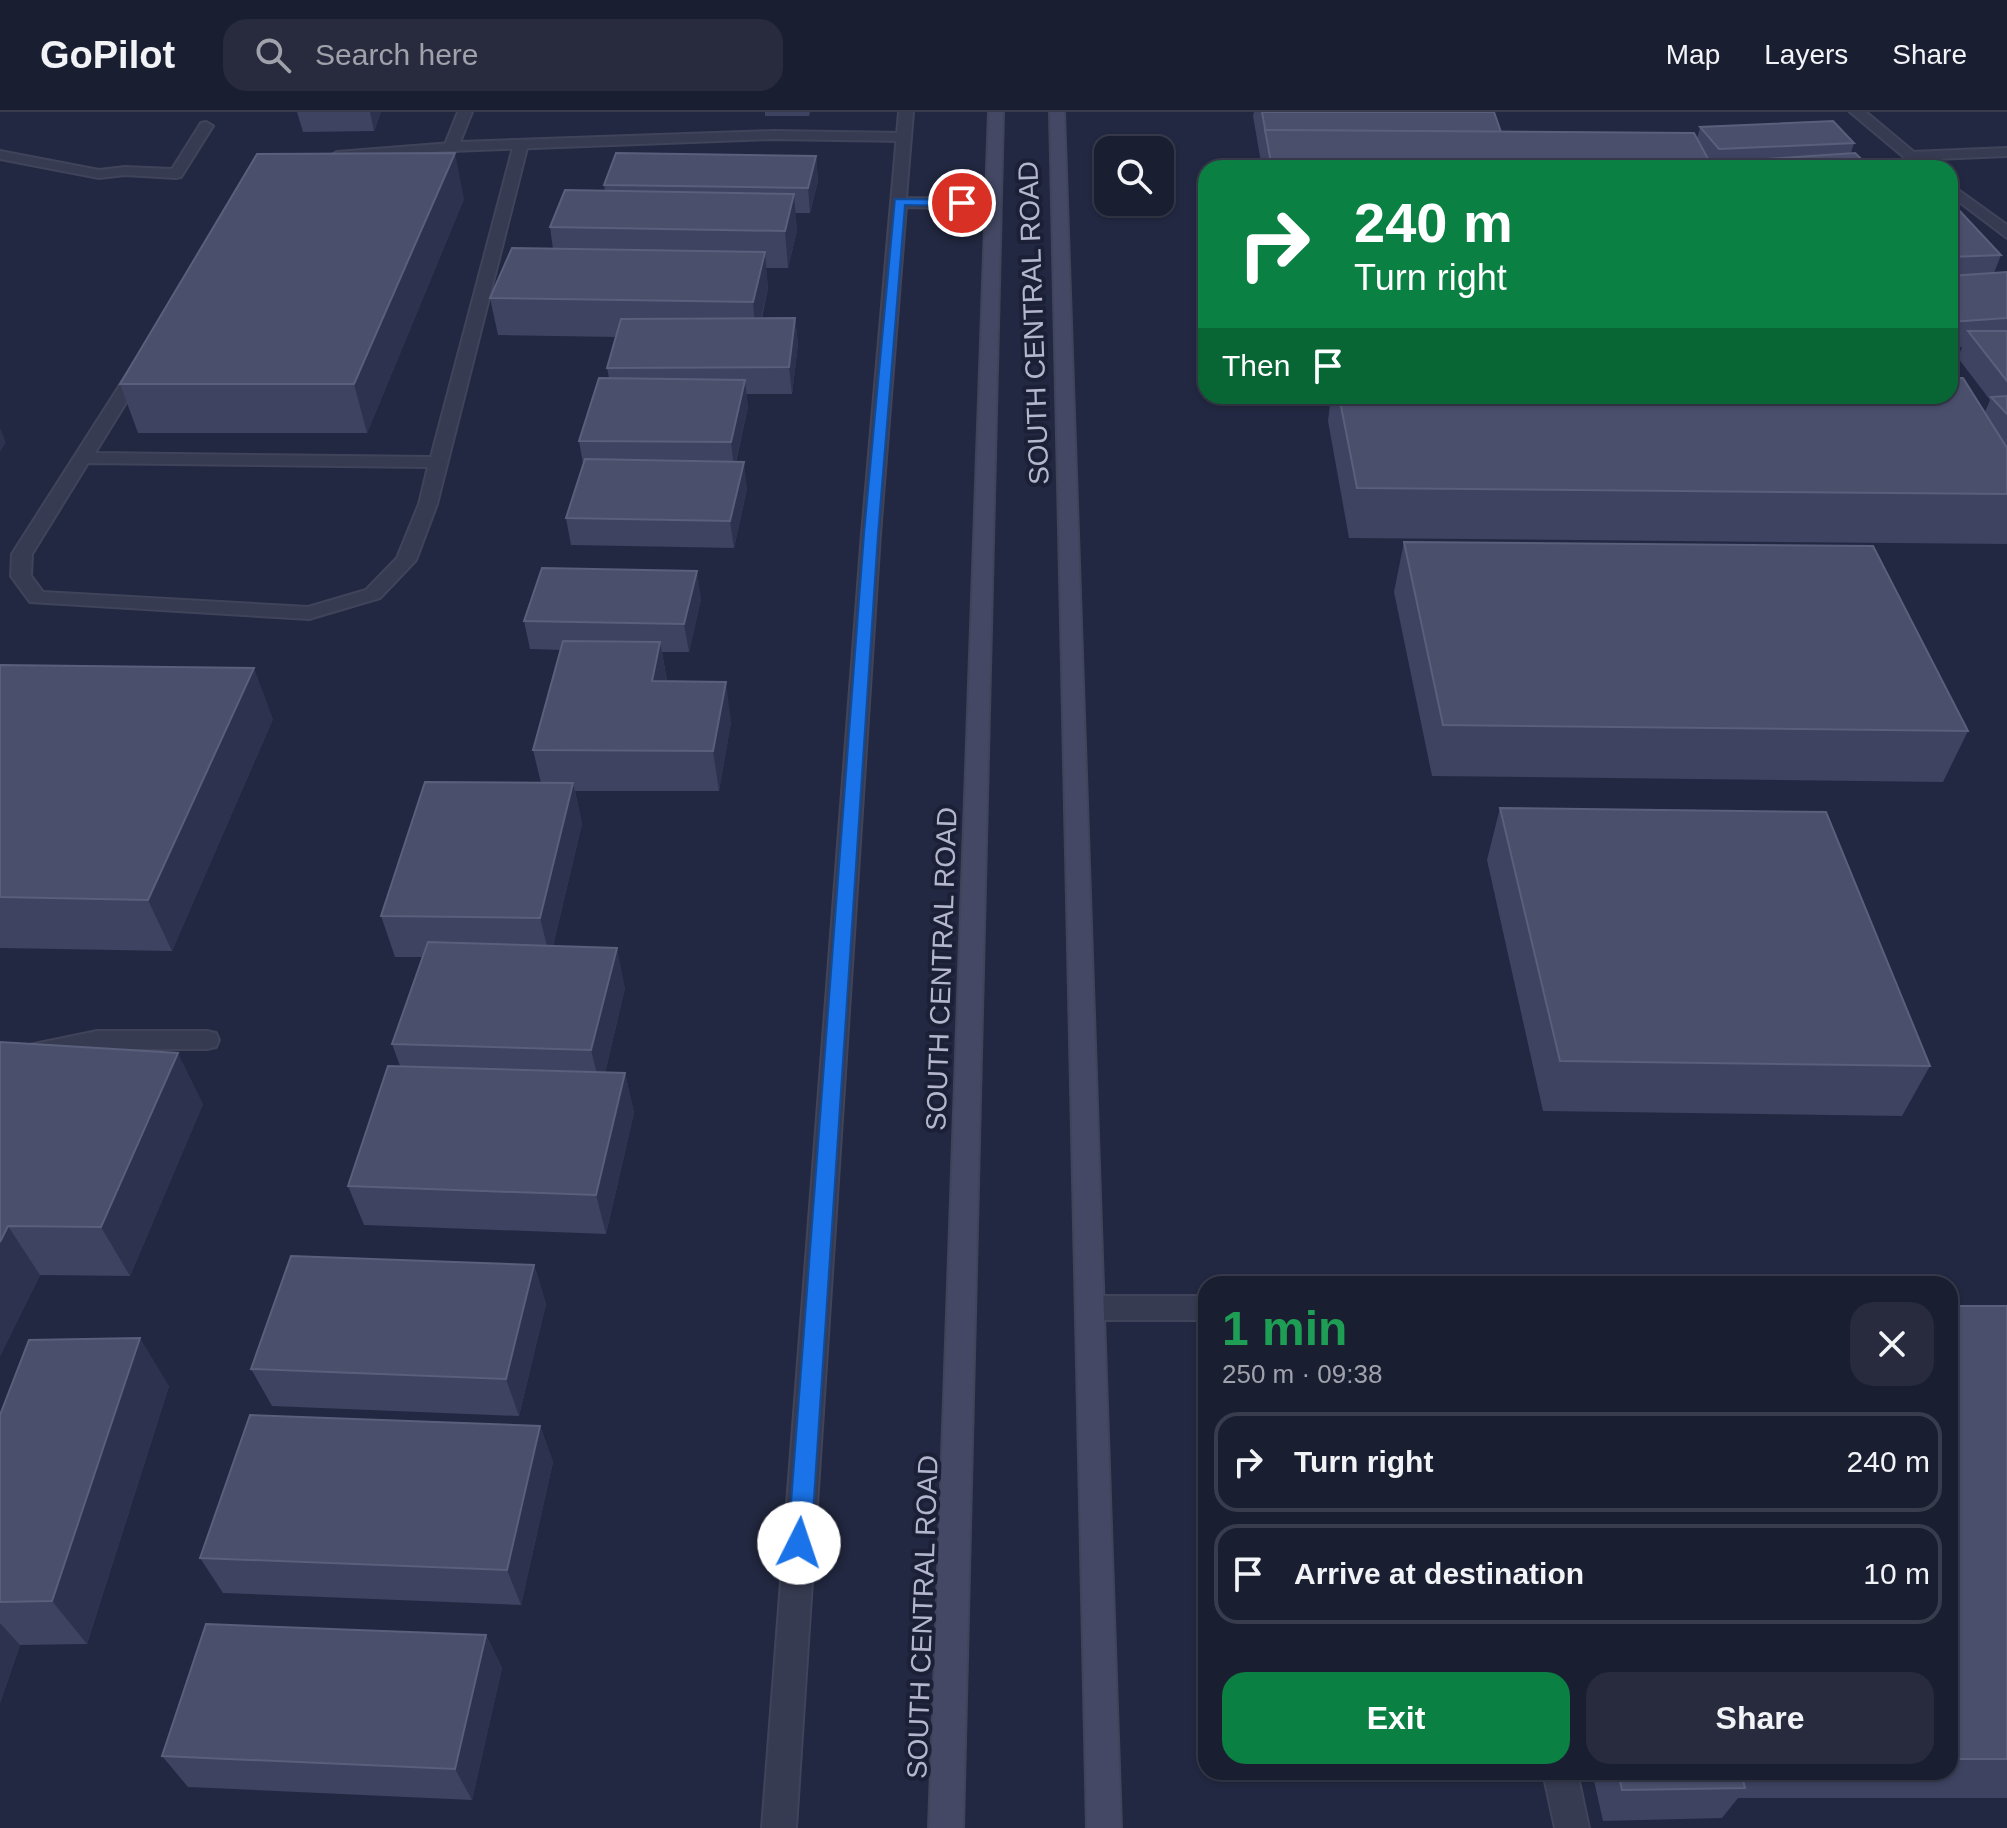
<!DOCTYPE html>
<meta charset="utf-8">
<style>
:root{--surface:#1a1e31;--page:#272b3d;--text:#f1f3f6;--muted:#9fa2ab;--line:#383c4d;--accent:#0b8043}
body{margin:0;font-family:Helvetica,sans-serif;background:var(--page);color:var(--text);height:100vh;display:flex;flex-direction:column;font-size:30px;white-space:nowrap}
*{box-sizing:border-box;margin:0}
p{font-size:26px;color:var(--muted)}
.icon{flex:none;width:44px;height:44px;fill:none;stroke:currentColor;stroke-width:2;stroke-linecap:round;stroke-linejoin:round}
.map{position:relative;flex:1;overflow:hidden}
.sheet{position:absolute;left:1198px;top:1164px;width:760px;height:504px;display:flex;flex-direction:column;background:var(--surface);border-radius:24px;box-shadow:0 2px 6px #0004,0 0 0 2px var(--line)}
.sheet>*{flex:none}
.hud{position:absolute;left:1198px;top:48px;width:760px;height:244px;border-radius:24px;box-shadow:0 2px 6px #0004,0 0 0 2px var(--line);background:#0b8043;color:#fff;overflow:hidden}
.tools{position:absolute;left:1094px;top:24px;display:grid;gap:16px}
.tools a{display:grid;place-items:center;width:80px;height:80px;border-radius:16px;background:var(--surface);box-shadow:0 2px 6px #0004,0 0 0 2px var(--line);font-size:40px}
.pin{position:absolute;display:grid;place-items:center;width:68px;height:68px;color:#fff;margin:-34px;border:4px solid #fff;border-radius:50%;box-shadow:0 2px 8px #0007}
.me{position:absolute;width:88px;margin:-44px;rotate:4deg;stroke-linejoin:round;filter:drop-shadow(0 0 6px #0008)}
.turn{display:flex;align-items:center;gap:28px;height:168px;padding:0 24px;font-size:36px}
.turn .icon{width:104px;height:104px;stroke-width:2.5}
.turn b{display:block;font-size:56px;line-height:68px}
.then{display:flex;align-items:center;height:76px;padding:0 24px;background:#0003;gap:16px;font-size:30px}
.round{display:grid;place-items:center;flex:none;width:84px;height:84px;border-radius:24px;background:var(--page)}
.headline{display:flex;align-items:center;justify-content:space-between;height:136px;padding:0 24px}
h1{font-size:48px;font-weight:800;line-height:60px;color:#1e9e55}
.button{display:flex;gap:16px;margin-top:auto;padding:16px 24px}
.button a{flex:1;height:92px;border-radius:24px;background:var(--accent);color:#fff;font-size:32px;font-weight:800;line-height:92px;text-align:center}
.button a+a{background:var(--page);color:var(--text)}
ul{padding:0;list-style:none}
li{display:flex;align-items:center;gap:24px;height:100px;margin:0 16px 12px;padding:0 8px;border:4px solid var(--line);border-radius:24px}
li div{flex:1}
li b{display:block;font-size:30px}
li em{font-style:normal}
header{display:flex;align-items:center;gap:48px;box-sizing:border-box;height:112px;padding:0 40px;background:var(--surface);border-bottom:2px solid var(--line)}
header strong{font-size:38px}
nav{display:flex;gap:44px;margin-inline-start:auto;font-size:28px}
.search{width:560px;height:72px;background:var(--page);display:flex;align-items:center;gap:20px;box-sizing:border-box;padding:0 28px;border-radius:24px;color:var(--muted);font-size:30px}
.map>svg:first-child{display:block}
</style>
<header>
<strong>GoPilot</strong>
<div class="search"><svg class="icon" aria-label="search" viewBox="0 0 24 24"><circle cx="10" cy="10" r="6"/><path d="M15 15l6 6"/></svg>Search here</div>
<nav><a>Map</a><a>Layers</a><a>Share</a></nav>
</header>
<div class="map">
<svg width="2007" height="1716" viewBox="0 0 2007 1716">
<rect width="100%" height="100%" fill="#222841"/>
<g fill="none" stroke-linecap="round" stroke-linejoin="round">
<defs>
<g id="service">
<path d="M521 28 528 32 437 392 416 448 380 486 309 507 30 490 11 464 12 442 134 251H146L148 255 95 341 431 345 514 32ZM88 351 428 355 419 392 397 446 366 478 308 495 43 480 31 464 32 442Z"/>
<polygon points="451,31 456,32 456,38 337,48 330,44 337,40"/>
<polygon points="1090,1184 1206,1184 1206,1208 1090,1208 1080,1204 1076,1196 1080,1188"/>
<polygon points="1543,1660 1577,1660 1589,1716 1555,1716"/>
</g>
<g id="minor">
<polygon points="458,0 472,0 460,30 773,19 904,21 911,25 904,29 773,27 451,39 444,35"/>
<polygon points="206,10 213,14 181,65 176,66 125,63 99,66 0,47 0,39 99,58 125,55 172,57 201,11"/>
<polygon points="2007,36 2007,44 1911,48 1904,44 1911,40"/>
<polygon points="97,919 207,919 216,921 219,928 216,935 207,937 97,937 0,959 0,939"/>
</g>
<g id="tertiary">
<polygon points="899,0 913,0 906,86 993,87 1001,92 993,97 906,95 880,422 796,1716 762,1716 862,422"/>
<polygon points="1850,0 1866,0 1933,56 1917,56"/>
<polygon points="1950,72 2007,113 2007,126 1950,83"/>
</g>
<g id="secondary">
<polygon points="989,0 1003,0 963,1716 929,1716"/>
<polygon points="1050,0 1064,0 1121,1716 1087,1716"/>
</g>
</defs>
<use href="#service" stroke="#40445a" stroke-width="4"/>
<use href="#minor" stroke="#40445a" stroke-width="4"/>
<use href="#tertiary" stroke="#40445a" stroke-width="4"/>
<use href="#secondary" stroke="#40445a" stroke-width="4"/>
<use href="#service" fill="#373b51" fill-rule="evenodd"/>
<use href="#minor" fill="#373b51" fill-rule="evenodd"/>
<use href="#tertiary" fill="#373b51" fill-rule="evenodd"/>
<use href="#secondary" fill="#444864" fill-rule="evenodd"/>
</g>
<g fill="#3d4360">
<polygon points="297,0 381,0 374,19 303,20"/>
<polygon points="765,0 810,0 809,4 765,4"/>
<polygon points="1254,0 1494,0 1501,20 1697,27 1700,15 1854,31 1851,41 1871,56 1262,56 1253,4"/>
<polygon points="816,44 818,69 810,101 795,101 797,119 788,156 766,156 768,177 762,206 795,206 798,232 792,282 746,282 748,295 736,350 747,377 734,436 571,433 566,406 583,352 579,329 609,266 607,256 616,225 498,223 490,186 553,137 550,115 605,79 604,73"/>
<polygon points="464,87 367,321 138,321 120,272"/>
<polygon points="1950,96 2001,143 1994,161 2007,160 2007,432 1349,426 1328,309 1331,284 1950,284 1985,300 1990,288 1958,246 1962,235 1950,235"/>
<polygon points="1404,430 1968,619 1943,670 1432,664 1394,480"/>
<polygon points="701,487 689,540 662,540 667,569 731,610 719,679 575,679 582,712 553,834 625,876 605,961 625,961 634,1001 606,1122 364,1113 348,1074 400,954 392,932 422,845 395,845 381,804 541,671 533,638 561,538 530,537 524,509"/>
<polygon points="0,553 273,607 172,839 0,836"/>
<polygon points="1500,696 1930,954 1902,1004 1543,999 1487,748"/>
<polygon points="0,930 203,992 130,1164 40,1163 0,1244"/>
<polygon points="534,1153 546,1192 519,1304 272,1294 251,1257"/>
<polygon points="1950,1194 2007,1194 2007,1686 1738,1686 1722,1706 1603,1709 1592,1660 1950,1660"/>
<polygon points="169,1274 87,1532 20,1533 0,1591 0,1303"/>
<polygon points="540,1314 553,1350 521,1493 223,1481 200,1446"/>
<polygon points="486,1523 502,1556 472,1688 188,1675 162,1644"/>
</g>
<g fill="#2d334f">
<polygon points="370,0 381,0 374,19"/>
<polygon points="455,41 464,87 367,321 354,272"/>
<polygon points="816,44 818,69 810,101 808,76"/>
<polygon points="794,82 797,119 788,156 785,119"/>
<polygon points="765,140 768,177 756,228 753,190"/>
<polygon points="795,206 798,232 792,282 789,255"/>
<polygon points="745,268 748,295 734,357 731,330"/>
<polygon points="0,316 6,331 0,340"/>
<polygon points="744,350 747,377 734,436 730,409"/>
<polygon points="697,459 701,487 689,540 684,512"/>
<polygon points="660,530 667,570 652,569"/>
<polygon points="254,556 273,607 172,839 148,788"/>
<polygon points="726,570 731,610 719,679 713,639"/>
<polygon points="573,671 582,712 550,846 540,806"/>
<polygon points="617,836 625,876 601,978 591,938"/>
<polygon points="178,941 203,992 130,1164 101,1115"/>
<polygon points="625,961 634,1001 606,1122 596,1083"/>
<polygon points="8,1114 40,1163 0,1244 0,1130"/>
<polygon points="534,1153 546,1192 519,1304 506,1267"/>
<polygon points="140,1226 169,1274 87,1532 52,1489"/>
<polygon points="540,1314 553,1350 521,1493 507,1458"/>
<polygon points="0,1511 20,1533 0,1591"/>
<polygon points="486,1523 502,1556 472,1688 455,1657"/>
</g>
<g fill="#4a4f6c" stroke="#5a5f7b" stroke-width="2">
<polygon points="1262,0 1494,0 1501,20 1265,18 1266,22"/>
<polygon points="1833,9 1854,31 1719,37 1700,15"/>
<polygon points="1265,18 1694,21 1713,56 1272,56"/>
<polygon points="455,41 354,272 120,272 257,42"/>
<polygon points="616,41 816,44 808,76 604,73"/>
<polygon points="1855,41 1871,56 1729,56 1723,50"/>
<polygon points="565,78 794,82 785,119 550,115"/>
<polygon points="1950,96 1957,96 2001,143 1950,145"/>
<polygon points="512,136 765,140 753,190 490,186"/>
<polygon points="2007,160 2007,206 1950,210 1950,164"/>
<polygon points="795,206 789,255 607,256 621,207"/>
<polygon points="1968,219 2007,219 2007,269"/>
<polygon points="599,266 745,268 731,330 579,329"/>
<polygon points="1950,266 1963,266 2007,336 2007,382 1357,376 1339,284 1950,284"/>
<polygon points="2007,284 2007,302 1991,285"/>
<polygon points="585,347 744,350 730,409 566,406"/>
<polygon points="1404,430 1873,434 1968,619 1443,613"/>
<polygon points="542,456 697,459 684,512 524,509"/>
<polygon points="563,529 660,530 652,569 726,570 713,639 533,638"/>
<polygon points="0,553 254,556 148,788 0,785"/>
<polygon points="425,670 573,671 540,806 381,804"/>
<polygon points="1500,696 1826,700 1930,954 1560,949"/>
<polygon points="428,830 617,836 591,938 392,932"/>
<polygon points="0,930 178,941 101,1115 8,1114 0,1130"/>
<polygon points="388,954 625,961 596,1083 348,1074"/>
<polygon points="291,1144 534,1153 506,1267 251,1257"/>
<rect x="1950" y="1194" width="57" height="453"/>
<polygon points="140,1226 52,1489 0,1490 0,1303 29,1228"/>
<polygon points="250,1303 540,1314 507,1458 200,1446"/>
<polygon points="206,1512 486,1523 455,1657 162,1644"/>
<polygon points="1618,1660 1741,1660 1745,1676 1622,1678"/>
</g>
<polygon fill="#1a73e8" stroke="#114b97" stroke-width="2" points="895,87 962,88 967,91 962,94 905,93 878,422 811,1431 807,1439 799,1442 791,1439 788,1431 864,422"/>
<g text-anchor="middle" stroke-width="8" stroke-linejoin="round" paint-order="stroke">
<g font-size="28" fill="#b3b6cc" stroke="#1c2036">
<text transform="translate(1033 211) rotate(-92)" y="10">SOUTH CENTRAL ROAD</text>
<text transform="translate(941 857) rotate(-88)" y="10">SOUTH CENTRAL ROAD</text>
<text transform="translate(922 1505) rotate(-88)" y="10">SOUTH CENTRAL ROAD</text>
</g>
</g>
</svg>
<div class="tools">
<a><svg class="icon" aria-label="search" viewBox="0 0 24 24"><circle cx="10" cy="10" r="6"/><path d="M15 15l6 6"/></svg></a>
</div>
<div class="pin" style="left:962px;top:91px;background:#d93025"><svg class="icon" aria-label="arrive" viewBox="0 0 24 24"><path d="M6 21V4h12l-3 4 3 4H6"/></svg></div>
<svg class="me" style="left:799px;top:1431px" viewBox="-20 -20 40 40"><circle r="19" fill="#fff"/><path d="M0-13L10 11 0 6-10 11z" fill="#1a73e8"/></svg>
<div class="hud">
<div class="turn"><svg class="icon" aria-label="right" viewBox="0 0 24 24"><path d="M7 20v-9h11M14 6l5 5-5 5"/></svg><div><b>240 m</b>Turn right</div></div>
<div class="then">Then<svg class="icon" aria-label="arrive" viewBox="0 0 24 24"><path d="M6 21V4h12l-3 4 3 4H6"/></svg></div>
</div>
<section class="sheet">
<div class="headline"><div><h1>1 min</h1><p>250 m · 09:38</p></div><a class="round"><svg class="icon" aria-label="close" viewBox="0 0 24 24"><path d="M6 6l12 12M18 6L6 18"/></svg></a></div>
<ul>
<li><svg class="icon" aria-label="right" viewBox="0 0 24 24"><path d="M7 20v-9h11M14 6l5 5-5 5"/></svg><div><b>Turn right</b></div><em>240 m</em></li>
<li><svg class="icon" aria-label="arrive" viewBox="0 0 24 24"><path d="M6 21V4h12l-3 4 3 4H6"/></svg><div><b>Arrive at destination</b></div><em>10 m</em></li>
</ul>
<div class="button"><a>Exit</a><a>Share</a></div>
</section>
</div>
